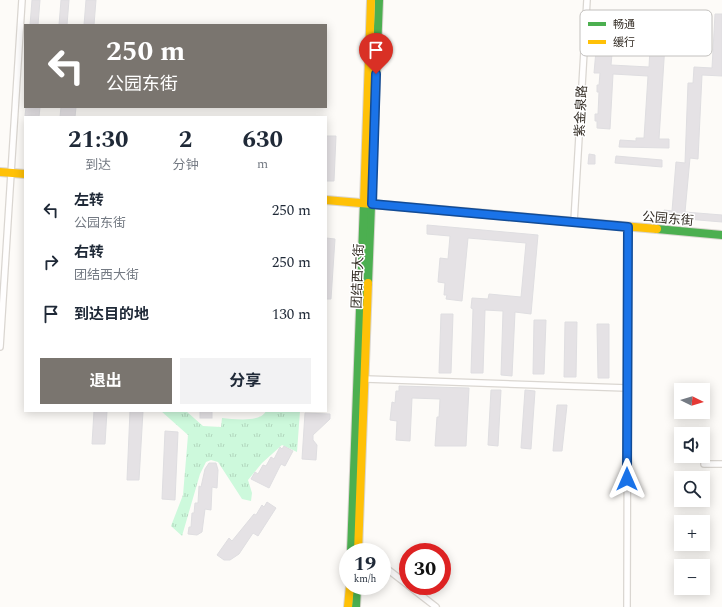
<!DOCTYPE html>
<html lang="zh">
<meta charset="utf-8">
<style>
:root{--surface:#fff;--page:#f2f2f3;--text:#1f2937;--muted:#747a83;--accent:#7a756f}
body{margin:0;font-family:Spectral,"Noto Sans SC",serif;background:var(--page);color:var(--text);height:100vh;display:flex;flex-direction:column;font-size:15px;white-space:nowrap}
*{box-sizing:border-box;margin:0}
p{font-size:13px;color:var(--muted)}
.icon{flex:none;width:22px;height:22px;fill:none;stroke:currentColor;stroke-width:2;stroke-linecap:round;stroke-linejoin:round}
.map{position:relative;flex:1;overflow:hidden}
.side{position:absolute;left:24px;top:116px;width:303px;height:296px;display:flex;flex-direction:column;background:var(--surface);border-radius:0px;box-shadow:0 2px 10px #0003}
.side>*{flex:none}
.guide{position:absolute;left:24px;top:24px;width:303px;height:84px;border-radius:0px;box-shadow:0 2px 10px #0003;background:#7a756f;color:#fff;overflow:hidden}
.needle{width:26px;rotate:95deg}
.buttons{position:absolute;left:674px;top:383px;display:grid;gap:8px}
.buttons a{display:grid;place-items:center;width:36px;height:36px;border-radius:0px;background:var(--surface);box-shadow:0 2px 10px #0003;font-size:20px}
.speed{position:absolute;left:339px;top:543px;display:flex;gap:8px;font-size:20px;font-weight:700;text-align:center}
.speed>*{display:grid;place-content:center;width:52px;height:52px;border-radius:50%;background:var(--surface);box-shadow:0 2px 10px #0003;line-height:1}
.speed small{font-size:10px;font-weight:400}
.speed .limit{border:6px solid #d22;background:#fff;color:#111}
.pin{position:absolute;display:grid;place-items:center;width:34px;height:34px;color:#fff;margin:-41px -17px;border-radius:50% 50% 50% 0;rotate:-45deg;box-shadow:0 0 4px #0007}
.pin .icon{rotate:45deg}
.me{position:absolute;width:44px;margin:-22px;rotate:0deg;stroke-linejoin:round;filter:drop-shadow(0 0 3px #0008)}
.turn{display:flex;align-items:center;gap:14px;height:84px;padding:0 16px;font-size:18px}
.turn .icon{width:52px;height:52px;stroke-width:2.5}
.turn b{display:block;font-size:28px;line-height:34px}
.eta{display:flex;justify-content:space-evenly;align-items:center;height:68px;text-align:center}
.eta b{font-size:24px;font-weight:700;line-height:28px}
.action{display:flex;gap:8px;margin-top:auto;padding:8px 16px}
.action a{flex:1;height:46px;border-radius:0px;background:var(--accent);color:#fff;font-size:16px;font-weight:700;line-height:46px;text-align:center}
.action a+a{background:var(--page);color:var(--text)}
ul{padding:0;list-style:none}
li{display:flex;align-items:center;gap:12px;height:52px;padding:0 16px}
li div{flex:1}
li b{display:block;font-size:15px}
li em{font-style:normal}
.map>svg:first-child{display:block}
</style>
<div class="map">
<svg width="722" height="607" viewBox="0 0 722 607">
<defs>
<pattern id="grass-tufts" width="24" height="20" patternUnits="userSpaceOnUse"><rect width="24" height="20" fill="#cdf9dc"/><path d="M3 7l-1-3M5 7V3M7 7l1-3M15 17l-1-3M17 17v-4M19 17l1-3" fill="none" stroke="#b1d6bd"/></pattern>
</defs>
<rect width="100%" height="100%" fill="#fdfbf8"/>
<path fill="url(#grass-tufts)" d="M161 411H186L203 426 221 427 222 418C234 419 260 423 266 411H300L297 452 282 445 262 463 248 480 252 493 251 501 242 499 218 462 211 460 206 462 200 474 182 536 171 526 183 495 188 435Z"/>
<g fill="#e5e2e5" stroke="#dfdee1">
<polygon points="32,0 40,0 38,25 30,25"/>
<polygon points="61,0 69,0 67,25 59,25"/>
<polygon points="86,0 96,0 94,25 84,25"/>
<polygon points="652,11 667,12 659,139 669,139 669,148 619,147 620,140 636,141 636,138 644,138 648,76 613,74 610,129 597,128 597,121 595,121 595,114 598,114 599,92 597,92 597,85 599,85 600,73 594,73 599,17 626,20 625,32 614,31 611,65 649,67"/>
<polygon points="715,14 722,14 722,76 702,75 698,159 690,158 685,212 722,215 722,222 663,217 664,210 672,211 676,162 685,163 688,83 693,83 694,67 712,68"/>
<polygon points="26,107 40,107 39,117 25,116"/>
<polygon points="61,107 76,107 75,117 60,117"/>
<polygon points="326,136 336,136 334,181 326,181"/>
<polygon points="589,154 595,155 595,164 588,164"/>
<polygon points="616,156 662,160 662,167 615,163"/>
<polygon points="427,225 538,235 531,314 515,312 512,376 501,375 503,311 485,310 483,373 471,373 473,309 471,308 472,298 488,299 489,294 521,297 526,243 468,238 462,301 446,299 447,295 444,295 445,283 438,282 440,258 448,259 450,236 427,234"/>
<polygon points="326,238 335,239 331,299 326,299"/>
<polygon points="441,314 453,314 451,373 439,373"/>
<polygon points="534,320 546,320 544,374 533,374"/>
<polygon points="565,322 577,322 576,377 564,377"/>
<polygon points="597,324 609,324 609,378 598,378"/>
<polygon points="399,386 469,388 466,446 435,446 437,417 439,417 440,399 412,398 410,441 396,440 397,421 390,420 392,402 395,403 396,391 399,391"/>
<polygon points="491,390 501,390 498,446 488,445"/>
<polygon points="525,390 535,391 531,449 521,448"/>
<polygon points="557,405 567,405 562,451 553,451"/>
<polygon points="94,411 107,411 105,444 92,444"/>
<polygon points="130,411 143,411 139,480 127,480"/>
<rect x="200" y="411" width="12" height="7"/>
<polygon points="305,413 330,414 330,419 313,435 313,440 317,445 316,460 302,459"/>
<polygon points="165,431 178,432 175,500 162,499"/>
<polygon points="284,446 293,451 285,466 281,464 269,488 251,479 255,472 258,474 263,465 266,466 271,457 274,459 280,447 282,449"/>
<polygon points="209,463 216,463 218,470 217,488 212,487 211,510 205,509 202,532 197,535 188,534 189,527 191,527 192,513 194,513 195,503 198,503 199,486 201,487 205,469"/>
<polygon points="267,502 276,508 258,536 253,533 239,554 230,560 224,560 217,555 229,538 232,541 254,514 256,515 262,505 264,507"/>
</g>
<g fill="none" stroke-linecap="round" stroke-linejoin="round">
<defs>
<g id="street">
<polyline points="574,222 587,0"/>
<polyline points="0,347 22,0"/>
<polyline points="366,379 627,388"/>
<polyline points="704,464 722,464"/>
<polyline points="382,565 408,585"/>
<polyline points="409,586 436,607"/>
<polyline points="627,607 628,227"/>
</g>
<g id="fast">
<polyline points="657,229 722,235"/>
<polyline points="368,283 379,0"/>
<polyline points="351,552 364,202"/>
<polyline points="356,607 357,586"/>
</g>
<g id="slow">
<polyline points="0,172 25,174"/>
<polyline points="326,200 657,229"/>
<polyline points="364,202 371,0"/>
<polyline points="358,552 368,283"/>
<polyline points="348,607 350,586"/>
</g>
</defs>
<use href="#street" stroke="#dad6d1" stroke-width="8"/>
<use href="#fast" stroke="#dad6d1" stroke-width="10"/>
<use href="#slow" stroke="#dad6d1" stroke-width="10"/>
<use href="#street" stroke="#fffefe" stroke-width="5.5"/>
<use href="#fast" stroke="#4caf50" stroke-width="8"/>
<use href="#slow" stroke="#ffc107" stroke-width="8"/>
</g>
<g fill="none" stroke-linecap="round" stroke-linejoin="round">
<defs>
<polyline id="route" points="376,74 372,204 628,227 627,479"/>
</defs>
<use href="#route" stroke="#114b97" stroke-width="10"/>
<use href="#route" stroke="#1a73e8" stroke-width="7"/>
</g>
<g text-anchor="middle" stroke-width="3" stroke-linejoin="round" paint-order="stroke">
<g font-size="13" fill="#342d25" stroke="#fff">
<text transform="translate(580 111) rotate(-87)" y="5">紫金泉路</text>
<text transform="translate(668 218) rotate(5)" y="5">公园东街</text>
<text transform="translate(357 276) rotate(-88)" y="5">团结西大街</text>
</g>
</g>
<rect x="580" y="10" width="132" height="46" rx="6" fill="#fff" stroke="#c2c0be" stroke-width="1"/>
<rect x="588" y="22" width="18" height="4" fill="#4caf50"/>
<rect x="588" y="40" width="18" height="4" fill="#ffc107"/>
<g font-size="11" fill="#342d25">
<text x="613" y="28">畅通</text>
<text x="613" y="46">缓行</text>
</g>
</svg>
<div class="buttons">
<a><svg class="needle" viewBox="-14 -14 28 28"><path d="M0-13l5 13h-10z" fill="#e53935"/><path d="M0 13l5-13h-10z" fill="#747a83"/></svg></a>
<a><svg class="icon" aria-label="sound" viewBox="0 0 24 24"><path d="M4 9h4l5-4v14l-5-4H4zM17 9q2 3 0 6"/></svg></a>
<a><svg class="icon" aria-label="search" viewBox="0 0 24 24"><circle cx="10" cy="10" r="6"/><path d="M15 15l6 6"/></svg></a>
<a>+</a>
<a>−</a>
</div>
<div class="speed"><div>19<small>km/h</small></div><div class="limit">30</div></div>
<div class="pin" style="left:376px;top:74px;background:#d93025"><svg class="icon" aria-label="arrive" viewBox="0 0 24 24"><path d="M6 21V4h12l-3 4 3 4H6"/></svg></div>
<svg class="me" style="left:627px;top:479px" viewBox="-20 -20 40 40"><path d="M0-17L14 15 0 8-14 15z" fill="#1a73e8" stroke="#fff" stroke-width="4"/></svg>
<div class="guide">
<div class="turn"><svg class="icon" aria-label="left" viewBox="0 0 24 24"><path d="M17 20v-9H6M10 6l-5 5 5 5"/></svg><div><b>250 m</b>公园东街</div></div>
</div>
<section class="side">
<div class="eta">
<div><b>21:30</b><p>到达</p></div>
<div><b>2</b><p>分钟</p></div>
<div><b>630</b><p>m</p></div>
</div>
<ul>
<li><svg class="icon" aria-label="left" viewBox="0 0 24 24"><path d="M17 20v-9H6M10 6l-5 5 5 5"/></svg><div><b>左转</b><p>公园东街</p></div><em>250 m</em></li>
<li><svg class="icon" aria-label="right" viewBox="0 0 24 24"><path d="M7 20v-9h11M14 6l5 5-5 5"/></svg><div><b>右转</b><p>团结西大街</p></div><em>250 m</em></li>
<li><svg class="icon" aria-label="arrive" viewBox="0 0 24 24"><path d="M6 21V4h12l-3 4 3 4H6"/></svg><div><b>到达目的地</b></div><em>130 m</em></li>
</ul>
<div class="action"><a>退出</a><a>分享</a></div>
</section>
</div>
